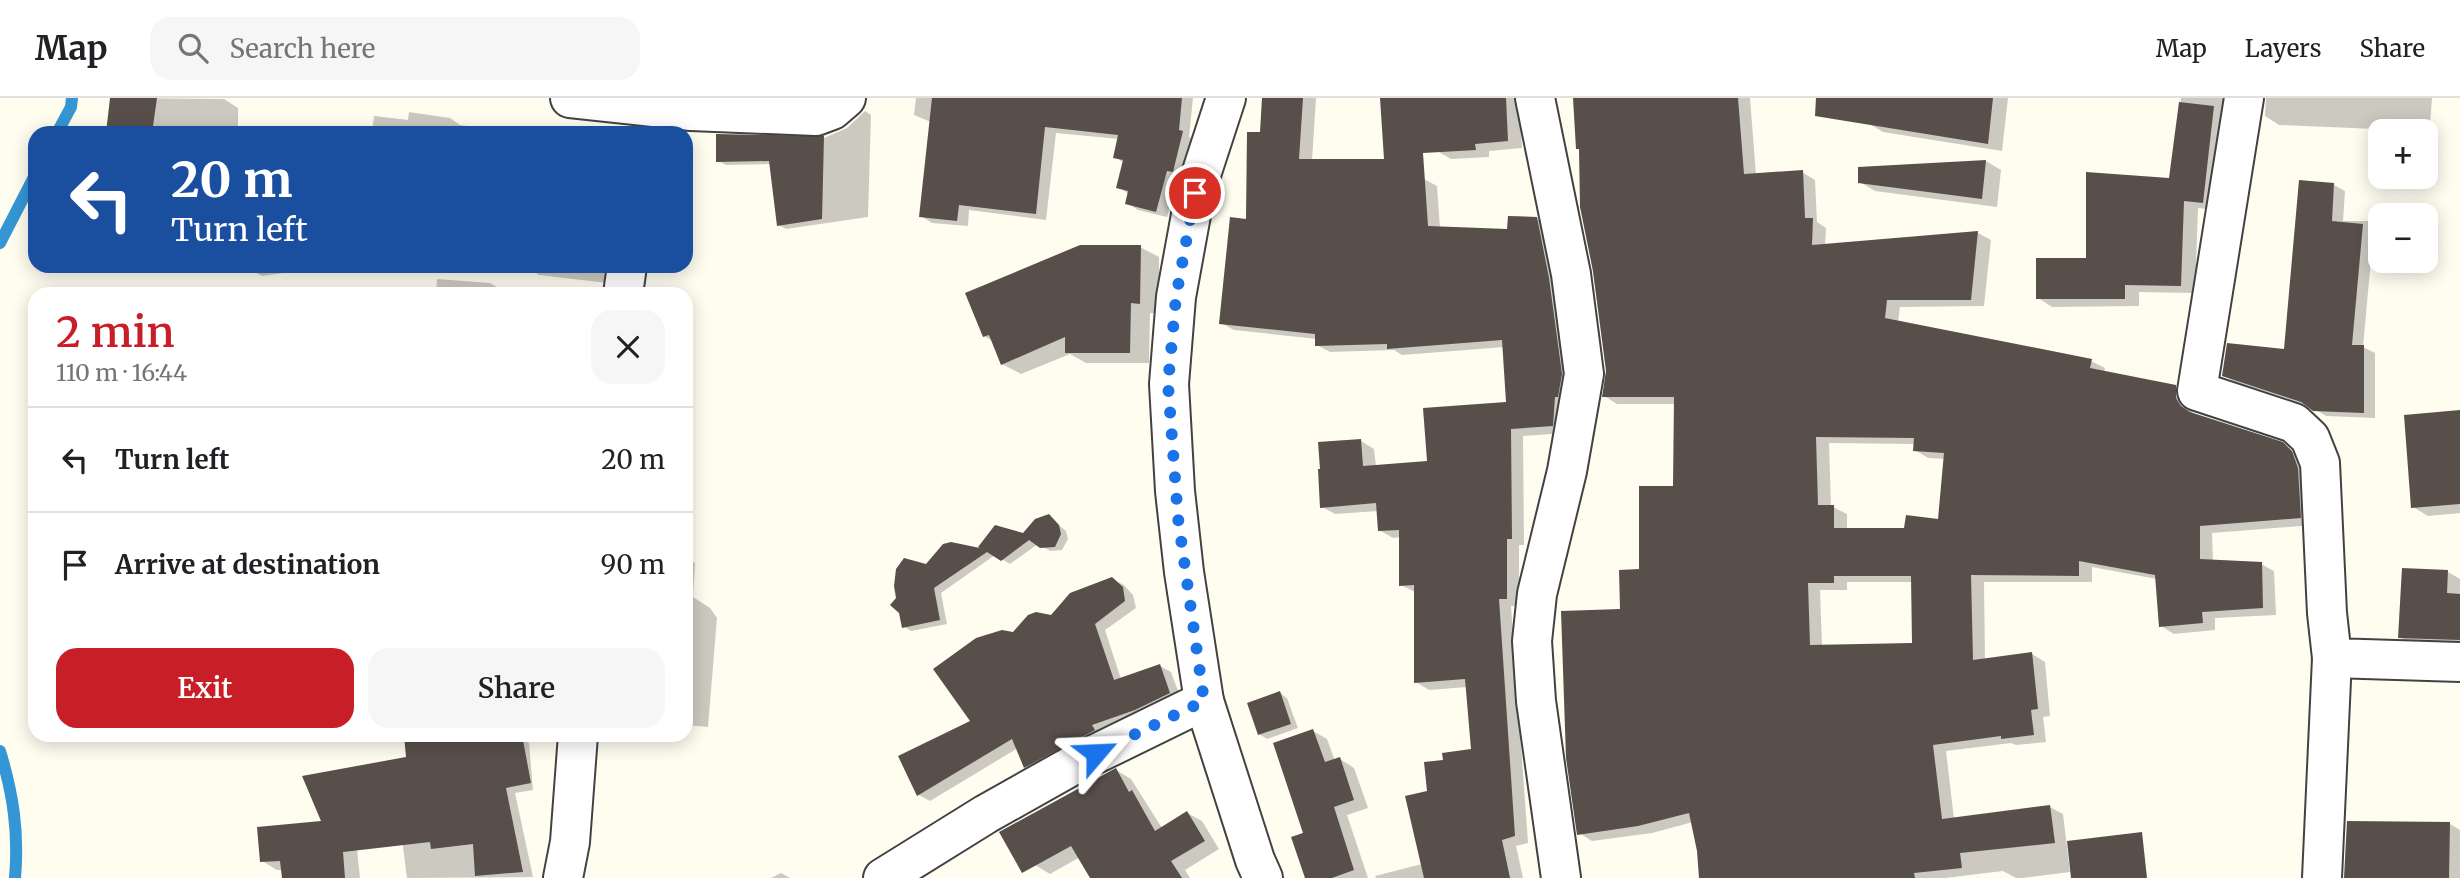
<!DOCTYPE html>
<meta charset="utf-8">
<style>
:root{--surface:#fff;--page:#f6f6f6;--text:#202124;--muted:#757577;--line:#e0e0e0;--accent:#c71e27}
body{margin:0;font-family:Merriweather,serif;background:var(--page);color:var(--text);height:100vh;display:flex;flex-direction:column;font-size:26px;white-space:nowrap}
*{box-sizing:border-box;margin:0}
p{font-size:23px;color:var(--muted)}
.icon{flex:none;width:38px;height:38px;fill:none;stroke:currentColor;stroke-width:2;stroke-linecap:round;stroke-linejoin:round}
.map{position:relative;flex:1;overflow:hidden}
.drawer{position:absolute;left:28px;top:189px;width:665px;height:455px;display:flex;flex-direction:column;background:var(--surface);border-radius:21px;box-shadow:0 4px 18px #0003}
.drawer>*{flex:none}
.banner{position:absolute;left:28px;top:28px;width:665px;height:147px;border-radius:21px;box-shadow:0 4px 18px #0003;background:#1a4fa0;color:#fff;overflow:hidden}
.tools{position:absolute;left:2368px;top:21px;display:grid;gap:14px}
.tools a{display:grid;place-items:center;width:70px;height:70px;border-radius:14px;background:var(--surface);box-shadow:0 4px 18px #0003;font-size:35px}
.pin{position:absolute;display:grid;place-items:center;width:60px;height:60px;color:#fff;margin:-30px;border:4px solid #fff;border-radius:50%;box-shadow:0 2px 7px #0007}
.me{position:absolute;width:77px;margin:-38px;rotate:64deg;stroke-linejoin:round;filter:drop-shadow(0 0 5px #0008)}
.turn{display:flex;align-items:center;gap:24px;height:147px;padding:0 28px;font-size:32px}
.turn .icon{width:91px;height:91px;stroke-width:2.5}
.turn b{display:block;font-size:49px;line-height:60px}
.round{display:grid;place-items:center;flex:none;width:74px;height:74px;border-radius:21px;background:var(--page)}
.summary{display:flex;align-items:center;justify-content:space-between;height:119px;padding:0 28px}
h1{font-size:42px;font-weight:600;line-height:52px;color:var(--accent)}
.action{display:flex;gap:14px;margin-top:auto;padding:14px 28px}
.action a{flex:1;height:80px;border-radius:21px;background:var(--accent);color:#fff;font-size:28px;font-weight:600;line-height:80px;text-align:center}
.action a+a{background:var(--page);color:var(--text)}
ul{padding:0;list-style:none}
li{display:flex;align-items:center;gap:21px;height:105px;padding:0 28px;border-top:2px solid var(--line)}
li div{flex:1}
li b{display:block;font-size:26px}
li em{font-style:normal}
header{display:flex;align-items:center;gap:42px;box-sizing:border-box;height:98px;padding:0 35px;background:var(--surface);border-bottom:2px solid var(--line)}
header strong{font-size:33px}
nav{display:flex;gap:38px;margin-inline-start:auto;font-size:24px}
.search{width:490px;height:63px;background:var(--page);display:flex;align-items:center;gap:18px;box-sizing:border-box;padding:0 24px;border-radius:21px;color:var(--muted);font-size:26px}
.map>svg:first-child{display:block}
</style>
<header>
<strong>Map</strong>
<div class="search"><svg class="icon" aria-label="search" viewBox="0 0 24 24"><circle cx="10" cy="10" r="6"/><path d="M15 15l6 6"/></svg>Search here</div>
<nav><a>Map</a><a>Layers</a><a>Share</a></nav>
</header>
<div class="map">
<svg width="2460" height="780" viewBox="0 0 2460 780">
<rect width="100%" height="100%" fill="#fffcf0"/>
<g fill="#0003" fill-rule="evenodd">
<polygon points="112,0 224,1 238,10 238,35 112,35"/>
<polygon points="916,0 1193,0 1189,39 1193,41 1185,79 1178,78 1167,119 1138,112 1127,105 1129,96 1118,89 1124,65 1115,59 1119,41 1056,35 1046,122 969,112 968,128 932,125 921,118 931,24 914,17"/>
<polygon points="1264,0 1316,0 1312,63 1424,81 1437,88 1440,130 1508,133 1537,121 1550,129 1574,284 1565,335 1523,338 1524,447 1519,447 1519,508 1511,508 1528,745 1516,748 1523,780 1376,780 1375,778 1422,766 1429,694 1445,663 1473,652 1467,589 1429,592 1416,584 1415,494 1401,487 1401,439 1393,440 1379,432 1378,413 1335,416 1322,409 1361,343 1374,351 1376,368 1429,364 1508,305 1504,249 1402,257 1394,252 1330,254 1317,247 1317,241 1234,232 1221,225 1248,123 1261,35"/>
<polygon points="1448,0 1519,0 1522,50 1489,53 1489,59 1451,61 1437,53"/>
<path d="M1634 0H1750L1756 77 1802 74 1815 82 1817 124 1826 130 1825 148 1978 135 1991 142 1984 208 1900 209 1898 224 2091 263 2105 270 2104 274 2175 288 2189 296V309L2194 317 2282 346 2304 362 2313 427 2212 435 2213 464 2261 466 2274 473 2276 517 2215 520V532L2174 536 2161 528 2157 481 2092 469V484H1984L1985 562 2032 556 2045 564 2050 618 2043 619 2046 644 2016 647 2011 645 1946 653 1954 721 2050 709 2063 716 2070 774 2022 780H2016L2003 773 1945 780H1701L1699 753 1693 724 1652 735 1592 743 1579 735 1622 512 1675 389 1676 306H1617L1604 298 1607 273 1589 148ZM1829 345 1915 346V352L1928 360 1945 361 1939 423 1906 432H1847V416L1831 408ZM1847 484H1912L1914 547 1822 548 1820 492H1847Z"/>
<polygon points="1867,0 2008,0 2002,53 1883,34 1868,25"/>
<polygon points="2181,0 2239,0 2217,112 2198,110 2195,195 2139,194 2139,208 2052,209 2038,200 2088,162 2171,82"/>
<polygon points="2266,0 2432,0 2428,53 2426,52 2426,33 2380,33 2380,44 2375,41 2376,31 2279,27 2265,18"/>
<polygon points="865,13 871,17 868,119 786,131 779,127 771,66 726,67 718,63 824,40 847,30"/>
<polygon points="409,14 450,20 460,27 475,29 486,35 372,35 374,18 408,22"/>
<polygon points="1986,63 2001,72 1997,109 1875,93 1860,84"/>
<polygon points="2334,87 2345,93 2343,123 2380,123 2380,161 2371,161 2363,249 2375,255 2375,320 2326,318 2310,308 2235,284 2223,277 2286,252"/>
<polygon points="2426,123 2436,129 2436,162 2426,162"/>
<polygon points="1140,149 1159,159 1159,216 1150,215 1149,265 1086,265 1070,256 1021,276 1002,266 993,243 984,238"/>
<polygon points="249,168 296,168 297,173 262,178 249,171"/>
<polygon points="526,168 620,168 616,186 539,177"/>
<polygon points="437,181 490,185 503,193 503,196 436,196"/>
<polygon points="2460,314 2460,415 2428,418 2413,409"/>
<polygon points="1048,418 1066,433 1068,441 1062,452 1050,453 1038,446 1010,466 995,457 941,495 947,526 911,533 903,528 926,468 988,453 1024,437"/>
<polygon points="686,460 695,465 693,499 710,510 717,520 708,629 686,627"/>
<polygon points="2448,474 2460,481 2460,550 2415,548 2399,539"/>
<polygon points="1112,481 1124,487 1133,497 1136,510 1105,532 1121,581 1160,568 1171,574 1181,601 1036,675 1025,668 1018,650 930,703 919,697 900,659 973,623 1014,535 1052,519"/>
<polygon points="1280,595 1287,600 1298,630 1267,641 1259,636"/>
<polygon points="1313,633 1327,641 1335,663 1340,661 1354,670 1368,710 1347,717 1368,780 1306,780 1305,736"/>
<polygon points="519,639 529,645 533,692 515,695 533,779 407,780 392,663"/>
<polygon points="1116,672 1131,681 1162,730 1187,715 1202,723 1219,751 1185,772 1190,780 1092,780 1080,759 1050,776 1035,767"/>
<polygon points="2450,726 2460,732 2460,780 2346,780"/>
<polygon points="355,732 360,780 284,780 283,772 277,772 262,763"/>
<polygon points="781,775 790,780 771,780"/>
</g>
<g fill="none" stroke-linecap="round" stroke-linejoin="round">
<g stroke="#3496d5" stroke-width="12">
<polyline points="57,35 71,9 72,0"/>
<polyline points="0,145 35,77"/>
<path d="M0 653C13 696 19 734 15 780"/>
</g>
</g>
<g fill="#584f4a" fill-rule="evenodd">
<polygon points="110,0 157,0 152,35 106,35"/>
<polygon points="932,0 1182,0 1179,32 1183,33 1173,74 1167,73 1156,114 1125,106 1128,93 1116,90 1123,62 1113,60 1118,37 1045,29 1036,116 959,107 957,123 919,119"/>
<polygon points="1262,0 1303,0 1299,61 1384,61 1380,0 1506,0 1508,43 1475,46 1476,52 1423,55 1428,128 1507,131 1508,118 1537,119 1549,180 1562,276 1558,299 1555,299 1553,328 1511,331 1512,441 1507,441 1507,501 1499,501 1515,738 1502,742 1510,780 1424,780 1405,698 1427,693 1424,664 1443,662 1442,655 1471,651 1465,581 1414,585 1414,487 1399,488 1399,432 1378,433 1376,405 1320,410 1318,371 1320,371 1318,344 1361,341 1363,368 1427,363 1423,310 1506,304 1502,242 1387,251 1387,246 1315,248 1315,236 1219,226 1230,119 1246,121 1247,34 1260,34"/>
<path d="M1573 0H1738L1744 76 1803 72 1805 120H1813L1812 147 1978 133 1971 202H1887L1885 220 2092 261 2090 270 2176 287V300L2181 308 2190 314 2283 344 2292 353 2298 370 2301 420 2200 428V461L2262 464 2263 510 2202 514 2203 525 2159 529 2155 477 2079 463V478L1971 477 1973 562 2032 554 2038 611 2031 612 2034 637 2001 641V638L1933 647 1942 721 2050 707 2055 745 1960 755 1962 770 1914 775 1915 780H1699L1697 753 1689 715 1638 728 1577 737 1566 660 1561 513 1620 511 1619 472 1639 471V388H1673L1674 299H1602L1606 273 1593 173 1580 109 1579 51H1576ZM1816 339 1914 340 1913 353 1944 355 1938 421 1906 417 1904 430H1834V407H1818ZM1834 478H1911L1912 545 1810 547 1808 485H1834Z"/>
<polygon points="1816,0 1993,0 1988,46 1815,18"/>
<polygon points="2179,4 2214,8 2203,105 2184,103 2181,188 2125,187 2125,201 2036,201 2036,160 2086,160 2086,74 2169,80"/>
<polygon points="716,36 824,38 822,121 777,128 769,63 716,64"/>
<polygon points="1986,62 1982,101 1858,85 1858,69"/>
<polygon points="2299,82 2334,85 2332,123 2363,126 2352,247 2364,247 2364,315 2313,313 2301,304 2222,278 2227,245 2284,251"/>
<polygon points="1080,147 1141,147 1140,206 1131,205 1130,255 1065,255 1065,239 1001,267 989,237 983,239 965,195"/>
<polygon points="2460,312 2460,406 2411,410 2404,317"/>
<polygon points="1049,416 1059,427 1061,436 1055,449 1040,450 1029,442 1001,463 987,454 934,490 940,522 902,530 899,515 890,507 896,500 894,488 896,471 904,460 926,466 943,446 951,444 980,450 978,449 995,427 1023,435 1035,421"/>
<polygon points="2402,470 2448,472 2447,495 2460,496 2460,542 2398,540"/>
<polygon points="1112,479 1123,489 1125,503 1095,526 1114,582 1160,566 1170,595 1135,612 1092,627 1095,632 1024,670 1012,641 917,698 898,658 970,623 933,571 976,540 1002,532 1013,534 1028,517 1036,514 1051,517 1070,495"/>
<polygon points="1280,593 1291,626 1258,637 1247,605"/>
<polygon points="1313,631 1325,664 1340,659 1354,702 1334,709 1354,772 1332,780 1305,780 1291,739 1303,735 1273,645"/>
<polygon points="404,637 522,637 531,685 506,690 523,774 475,778 473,746 431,751 430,744 343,754 345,780 282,780 280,763 260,764 257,729 321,723 302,678 406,659"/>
<polygon points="1116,670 1129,694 1132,692 1155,733 1187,713 1205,743 1171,763 1182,780 1090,780 1071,748 1022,775 999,734"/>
<polygon points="2347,723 2450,724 2449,780 2344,780"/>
<polygon points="2142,734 2147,780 2071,780 2067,743"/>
</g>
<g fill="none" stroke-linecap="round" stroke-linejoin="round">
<defs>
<g id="minor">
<polyline points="570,0 691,13 816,18 832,12 846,0"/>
<polyline points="1226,0 1195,95 1176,199 1169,286 1175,393 1184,474 1204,603 1255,762 1263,780"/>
<polyline points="1535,0 1571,176 1584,276 1567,373 1537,496 1532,543 1536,603 1561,780"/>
<polyline points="2244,0 2197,293 2294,325 2310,340 2320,365 2327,515 2332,560 2460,564"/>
<polyline points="623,196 627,168"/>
<polyline points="563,780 570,744 578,637"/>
<polyline points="883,780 986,716 1075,666 1204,603"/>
<polyline points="2322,780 2332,560"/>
</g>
</defs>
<use href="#minor" stroke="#424242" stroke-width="42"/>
<use href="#minor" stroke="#fff" stroke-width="38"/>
</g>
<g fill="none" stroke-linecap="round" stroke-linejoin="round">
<polyline stroke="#1a73e8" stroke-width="12" stroke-dasharray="0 21.6" points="1096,655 1204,603 1178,420 1168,286 1176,199 1195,95"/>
</g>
</svg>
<div class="tools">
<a>+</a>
<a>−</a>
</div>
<div class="pin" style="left:1195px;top:95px;background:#d93025"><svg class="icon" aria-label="arrive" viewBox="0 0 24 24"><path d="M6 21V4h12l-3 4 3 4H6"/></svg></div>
<svg class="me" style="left:1096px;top:655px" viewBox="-20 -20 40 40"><path d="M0-17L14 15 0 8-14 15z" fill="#1a73e8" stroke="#fff" stroke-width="4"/></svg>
<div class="banner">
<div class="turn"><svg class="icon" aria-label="left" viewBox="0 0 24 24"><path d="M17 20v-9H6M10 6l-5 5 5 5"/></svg><div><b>20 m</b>Turn left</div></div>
</div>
<section class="drawer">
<div class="summary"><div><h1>2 min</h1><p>110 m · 16:44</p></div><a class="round"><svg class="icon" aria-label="close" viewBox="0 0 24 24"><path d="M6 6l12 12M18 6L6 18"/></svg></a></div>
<ul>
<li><svg class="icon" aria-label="left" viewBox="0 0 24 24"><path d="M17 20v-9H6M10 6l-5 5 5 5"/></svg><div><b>Turn left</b></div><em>20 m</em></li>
<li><svg class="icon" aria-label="arrive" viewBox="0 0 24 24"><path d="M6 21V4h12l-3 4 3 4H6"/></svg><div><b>Arrive at destination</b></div><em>90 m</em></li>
</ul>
<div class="action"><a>Exit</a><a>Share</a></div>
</section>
</div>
